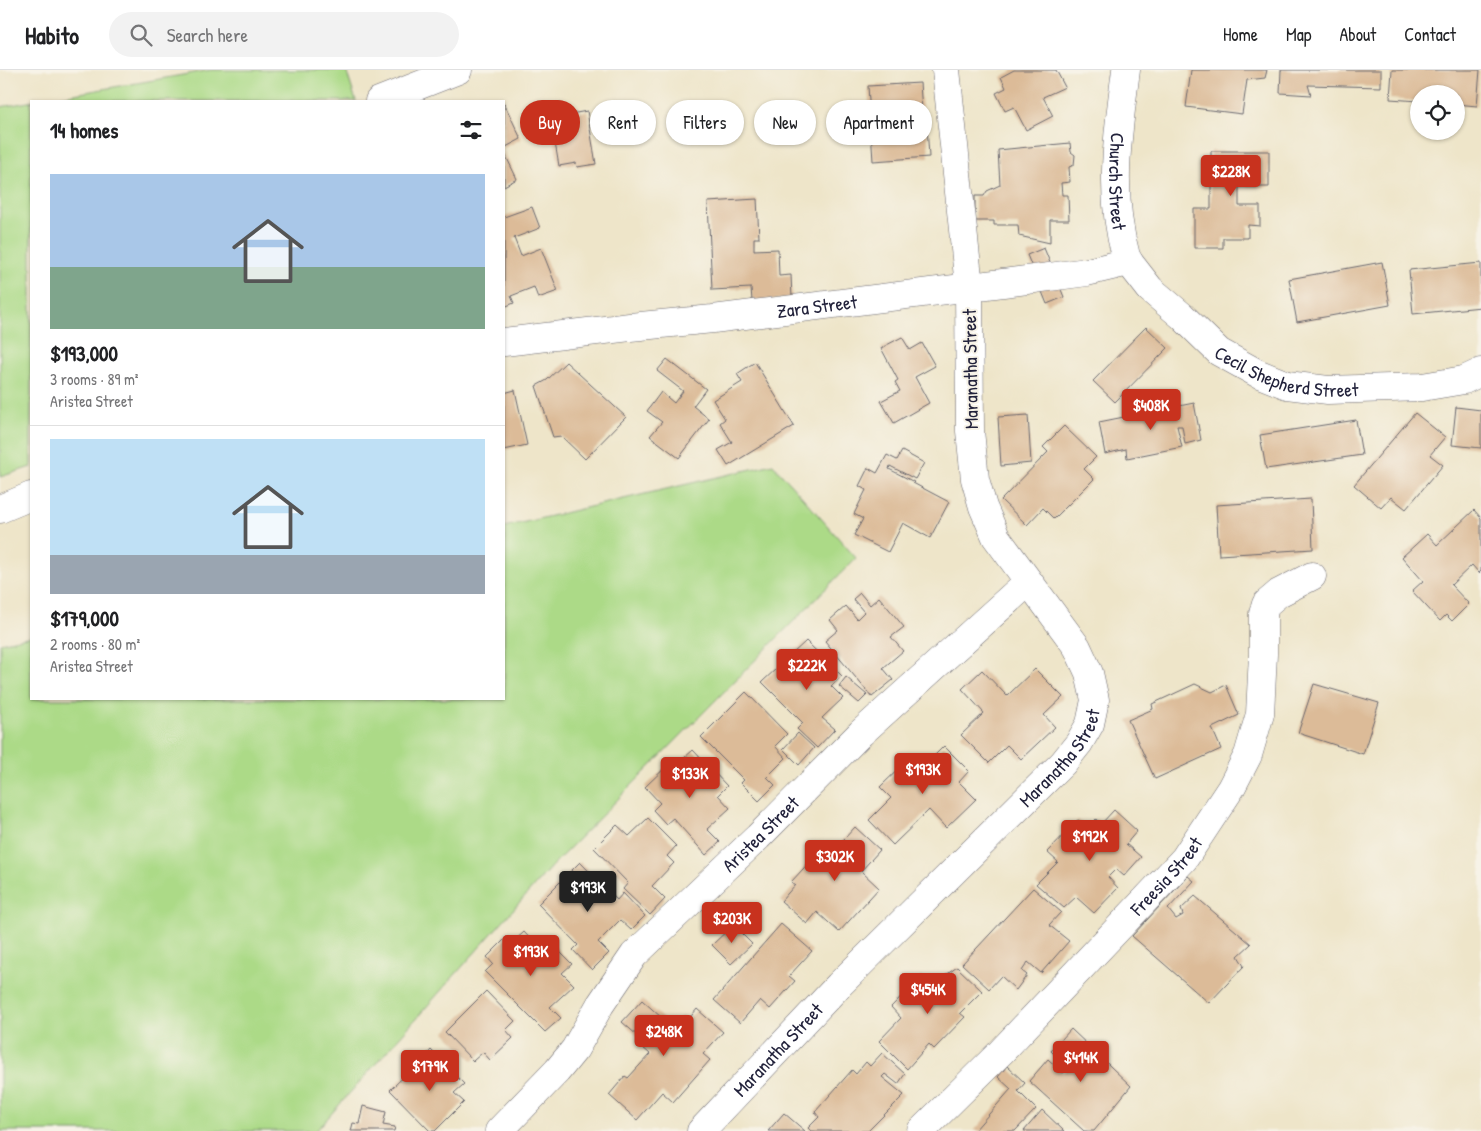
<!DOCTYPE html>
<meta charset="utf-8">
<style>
body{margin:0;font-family:"Patrick Hand",sans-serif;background:#f2f2f2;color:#202124;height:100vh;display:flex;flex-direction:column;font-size:19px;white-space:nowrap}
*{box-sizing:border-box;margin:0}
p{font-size:16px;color:#757577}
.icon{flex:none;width:28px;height:28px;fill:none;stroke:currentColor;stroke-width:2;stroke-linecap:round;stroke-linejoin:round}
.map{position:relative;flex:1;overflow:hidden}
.details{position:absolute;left:30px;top:30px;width:475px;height:600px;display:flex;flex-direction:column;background:#fff;border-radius:0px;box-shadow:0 1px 4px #0004}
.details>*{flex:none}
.hud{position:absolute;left:520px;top:30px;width:475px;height:45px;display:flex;gap:10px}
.controls{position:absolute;left:1410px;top:15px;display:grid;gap:10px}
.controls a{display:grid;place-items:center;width:55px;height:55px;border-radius:50%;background:#fff;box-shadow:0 1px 4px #0004;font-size:25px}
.price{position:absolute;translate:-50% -42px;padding:0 11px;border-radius:5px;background:#c8321e;color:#fff;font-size:16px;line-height:32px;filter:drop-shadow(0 1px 2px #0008)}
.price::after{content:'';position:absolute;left:50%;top:30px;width:15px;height:11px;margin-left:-8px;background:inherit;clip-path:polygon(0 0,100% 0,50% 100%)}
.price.on{background:#222;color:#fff}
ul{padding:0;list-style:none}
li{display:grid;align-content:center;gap:10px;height:265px;padding:0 20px}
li+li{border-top:1px solid #e0e0e0}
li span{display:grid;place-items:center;height:155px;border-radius:0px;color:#555}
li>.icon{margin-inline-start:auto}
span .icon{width:90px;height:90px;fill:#fffc;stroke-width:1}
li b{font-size:21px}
h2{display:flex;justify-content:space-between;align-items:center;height:60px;padding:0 20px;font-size:21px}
.pill{padding:0 18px;border-radius:22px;background:#fff;box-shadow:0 1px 4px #0004;font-size:18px;line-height:45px}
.pill.on{background:#c8321e;color:#fff}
header{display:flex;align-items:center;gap:30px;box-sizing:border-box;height:70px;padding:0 25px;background:#fff;border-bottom:1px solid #e0e0e0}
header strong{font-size:24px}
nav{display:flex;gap:28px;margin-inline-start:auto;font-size:18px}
.search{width:350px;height:45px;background:#f2f2f2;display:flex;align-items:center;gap:12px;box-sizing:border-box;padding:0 18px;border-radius:28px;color:#757577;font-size:19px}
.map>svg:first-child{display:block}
</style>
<header>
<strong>Habito</strong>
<div class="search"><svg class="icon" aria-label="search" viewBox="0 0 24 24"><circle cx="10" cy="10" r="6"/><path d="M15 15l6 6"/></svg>Search here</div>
<nav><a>Home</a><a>Map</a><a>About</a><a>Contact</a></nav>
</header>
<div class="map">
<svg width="1481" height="1061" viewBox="0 0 1481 1061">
<rect width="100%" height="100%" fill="#f7f3e8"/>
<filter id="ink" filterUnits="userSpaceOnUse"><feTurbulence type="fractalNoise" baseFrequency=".02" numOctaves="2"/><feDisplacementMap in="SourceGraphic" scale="10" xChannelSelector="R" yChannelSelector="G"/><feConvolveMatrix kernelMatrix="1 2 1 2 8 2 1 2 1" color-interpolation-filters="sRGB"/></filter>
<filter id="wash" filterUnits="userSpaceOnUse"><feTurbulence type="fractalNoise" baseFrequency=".0096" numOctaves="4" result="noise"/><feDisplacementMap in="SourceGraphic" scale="20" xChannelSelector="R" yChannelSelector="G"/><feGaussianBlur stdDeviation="1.12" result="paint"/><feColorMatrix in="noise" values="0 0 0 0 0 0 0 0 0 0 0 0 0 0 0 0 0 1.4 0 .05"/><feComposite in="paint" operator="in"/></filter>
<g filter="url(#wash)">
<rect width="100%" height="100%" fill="#eee5c9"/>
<!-- green -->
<g fill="#acda87" stroke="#677e61">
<path d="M211,0H346L356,31H31V397L0,407V37Z"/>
<path d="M773,394L856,488L551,797L316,1061H0V573L31,566V629H504V457Z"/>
</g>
<g id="blocks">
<!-- building -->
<g fill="#dcbb98">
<path d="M1014,0H1056L1065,17L1043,27L1053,46L1026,60L1014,37L1005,41L996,23L1006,18L1001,7Z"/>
<path d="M1191,0H1267L1265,8L1247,10L1242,44L1186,37Z"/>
<path d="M1281,0H1381V17L1308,15L1311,25L1280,23Z"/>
<path d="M1392,0H1480L1477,36L1456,34V24H1419V31L1390,29Z"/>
<path d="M920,13L923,56H927L929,87L873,91L868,16Z"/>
<path d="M504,33L521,69L504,78Z"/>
<path d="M561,33L564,52L572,51L571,44L587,41L596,94L577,97L576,93L559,96L553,61L541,63L536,38Z"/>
<path d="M1070,73L1071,82L1075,85L1074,95L1069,97L1070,112L1061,113L1062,125H1068L1069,150H1050V173L1019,166L1018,155H994V151H975V126H984L987,121L1000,115L998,80Z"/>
<path d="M1211,81H1269V117H1239V136H1260V156L1248,155V168H1223V178H1194V139H1211Z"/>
<path d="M504,82L517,109L504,116Z"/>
<path d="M757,129L759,168H754V180L778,179L779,206L791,205L792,229L752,231L751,218L712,220L708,132Z"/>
<path d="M532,137L540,158L514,168L521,186L541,178L558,221L538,228L534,217L511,226L514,233L504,237V147Z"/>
<path d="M1044,178L1064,227L1047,234L1027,185Z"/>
<path d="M1382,192L1390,235L1297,252L1289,209Z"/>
<path d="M1481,193V237L1413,244L1409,200Z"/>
<path d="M1146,257L1168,278L1115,332L1093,311Z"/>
<path d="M902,267L910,280L922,273L935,296L915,307L929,333L894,353L881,331L900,321L895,312L898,310L881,278Z"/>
<path d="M667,289L706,319L693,336L709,349L679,388L650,366L662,352L647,341L661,322L674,333L683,321L657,301Z"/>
<path d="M566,292L626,347L585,389L561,366L553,367L536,316L547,310Z"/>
<path d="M755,292L794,356L728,396L718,380L732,372L720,353L725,349L713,330L742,312L737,304Z"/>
<path d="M515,320L527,375L504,380V323Z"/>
<path d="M1194,333L1201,370L1185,374L1182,356H1177L1182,377L1127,388L1126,379L1105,384L1099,352Z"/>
<path d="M1456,337L1481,340V378L1452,375Z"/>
<path d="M1415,343L1445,367L1430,385L1443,395L1406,439L1391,427L1381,438L1354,415Z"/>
<path d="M1028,345L1031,393L1001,396L998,347Z"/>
<path d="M1356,350L1362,385L1266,399L1260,365Z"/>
<path d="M1064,356L1096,387L1084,399L1094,409L1054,449L1043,438L1027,455L1001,430L1048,382L1043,377Z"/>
<path d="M902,381L924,393L915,409L890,396L889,399L914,412L913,413L949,432L930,468L903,453L888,482L854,465L863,449L854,444L866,420L859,416L868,398L877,403L887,385L897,390Z"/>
<path d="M1311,429L1313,479L1219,485L1216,435Z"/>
<path d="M1474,440L1481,448V501L1479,503L1472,495L1451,515L1469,534L1452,551L1446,545L1440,551L1412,521L1423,511L1402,487L1427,464L1437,475Z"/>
<path d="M860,523L870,535L879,527L904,557L891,567L903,581L883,598L893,610L872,627L825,571L838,560L830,550L846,536L857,549L864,542L853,529Z"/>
<path d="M806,571L842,606L831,616L843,628L822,648L835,659L817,678L797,659L803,653L762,612Z"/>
<path d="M1035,599L1063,627L1044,645L1055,657L1021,689L1007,675L989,693L961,665L984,643L962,619L982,600L1007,626Z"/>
<path d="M846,607L867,625L859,633L839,616Z"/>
<path d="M1195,614L1212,622L1226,615L1239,645L1212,658L1221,679L1155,709L1128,650L1153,639L1152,634Z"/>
<path d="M1314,614L1379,633L1363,684L1298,663Z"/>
<path d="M746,622L787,664L775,676L786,688L767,707L775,715L759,731L741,713L744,710L701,667Z"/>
<path d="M798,663L814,678L799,695L783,679Z"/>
<path d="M944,676L969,701L959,712L976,729L946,758L929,740L893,775L869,750L891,728L880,717L911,687L920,696L931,686L933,687Z"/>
<path d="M693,680L727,716L718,725L730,738L707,759L720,772L706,785L673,748L666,754L653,740L660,733L645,717L670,693L674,697Z"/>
<path d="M1114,740L1137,761L1126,774L1141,787L1124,806L1116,799L1108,807L1118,818L1094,843L1076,827L1064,838L1036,814L1058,792L1047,782L1078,750L1088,758L1096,749L1101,754Z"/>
<path d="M648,748L676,776L667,786L674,793L652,816L665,829L650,845L623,819L628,813L594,778L617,755L629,766Z"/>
<path d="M855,757L880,780L861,801L879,818L839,862L817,842L807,854L781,831L795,815L791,812L827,773L834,780Z"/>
<path d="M580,792L617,830L623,823L645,846L631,860L620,850L598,872L609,883L592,900L573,880L578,875L538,834Z"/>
<path d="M1188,806L1194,811L1168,839L1176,849L1183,845L1181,839L1195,826L1251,874L1238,886L1244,896L1209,933L1132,866Z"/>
<path d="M1033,818L1061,842L1049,855L1069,871L1041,903L1028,892L1022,901L1027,905L1016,920L1001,906L989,919L962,894Z"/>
<path d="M781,854L812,881L789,906L795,911L770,939L760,930L740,953L714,930Z"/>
<path d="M733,855L752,874L731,894L712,875Z"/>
<path d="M524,862L537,876L545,867L572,894L562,903L574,915L550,937L561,948L545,962L485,902L493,894L487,887L507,867L513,872Z"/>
<path d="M957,897L982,921L960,943L965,947L934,979L929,974L907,999L879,971L901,948L891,937L921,906L931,916Z"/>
<path d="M486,921L515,951L506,960L513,968L490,990L483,982L473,991L445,962Z"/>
<path d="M642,930L672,957L682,946L687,951L697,939L723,962L703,984L710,990L673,1032L662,1022L637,1050L609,1025L625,1006L628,1008L650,984L642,977L646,973L622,952Z"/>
<path d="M1071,959L1131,1016L1094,1061H1084L1029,1011L1048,989L1063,1003L1068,998L1051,981Z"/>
<path d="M431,980L464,1014L454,1023L464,1032L435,1061H430L390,1020Z"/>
<path d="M882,983L905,1004L898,1014L885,1004L882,1007L904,1025L868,1061H811L808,1058L819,1047L815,1042L852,1000L856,1004L866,992L870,996Z"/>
<path d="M1007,996L1025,1013L1018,1021L1036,1039L1015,1061H974L1011,1019L998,1007Z"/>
<path d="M363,1036L386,1042L383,1055L395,1057L394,1061H351L353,1053L359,1054Z"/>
<path d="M1042,1040L1064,1061H1024Z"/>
<path d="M784,1043L805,1061H768Z"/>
</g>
</g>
</g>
<g filter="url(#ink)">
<use href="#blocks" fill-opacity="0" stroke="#69666d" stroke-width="1"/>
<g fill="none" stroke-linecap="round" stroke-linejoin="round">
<!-- minor casing -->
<g stroke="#69666d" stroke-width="29">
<g id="minor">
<path id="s1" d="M1126,0C1118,62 1108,124 1126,186L1129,192L1150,219L1182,246L1219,282L1257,303L1287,315L1328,320L1422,317L1464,310L1481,302"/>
<path d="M379,31L458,0"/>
<path id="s2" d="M504,272L630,257L713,249L1019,211L1087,202L1129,192"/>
<path d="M0,439L31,426"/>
<path id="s3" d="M499,1061L557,1001L575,979L600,935L634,885L758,767L861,663L1028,512"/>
<path id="s4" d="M701,1061L839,915L1063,693L1079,673L1090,654L1095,630L1089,603L1077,577L996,467L983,437L975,409L970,361L969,216L946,0"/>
<path id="s5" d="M921,1061L1001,982L1184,789L1231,718L1248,685L1260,644L1263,584V544L1266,534L1279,523L1312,506"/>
</g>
</g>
<!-- minor -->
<use href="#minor" stroke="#fff" stroke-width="28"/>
</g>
</g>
<g text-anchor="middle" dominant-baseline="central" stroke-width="4" stroke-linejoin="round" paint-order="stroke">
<!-- street labels -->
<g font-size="19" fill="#22223b" stroke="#f7f3e8">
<text stroke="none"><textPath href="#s1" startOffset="112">Church Street</textPath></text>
<text stroke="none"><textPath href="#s2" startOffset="315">Zara Street</textPath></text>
<text stroke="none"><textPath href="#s1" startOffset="394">Cecil Shepherd Street</textPath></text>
<text transform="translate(970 299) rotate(-91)">Maranatha Street</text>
<text stroke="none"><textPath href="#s4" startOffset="519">Maranatha Street</textPath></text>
<text stroke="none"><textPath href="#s3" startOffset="398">Aristea Street</textPath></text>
<text stroke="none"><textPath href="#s5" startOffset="354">Freesia Street</textPath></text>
<text stroke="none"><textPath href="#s4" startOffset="112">Maranatha Street</textPath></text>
</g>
</g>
</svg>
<div class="controls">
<a><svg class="icon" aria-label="locate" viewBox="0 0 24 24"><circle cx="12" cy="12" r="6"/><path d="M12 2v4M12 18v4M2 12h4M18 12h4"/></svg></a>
</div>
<b class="price" style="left:1231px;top:127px">$228K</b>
<b class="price" style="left:1151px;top:361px">$408K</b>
<b class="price" style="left:807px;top:621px">$222K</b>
<b class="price" style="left:923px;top:725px">$193K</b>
<b class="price" style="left:690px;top:729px">$133K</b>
<b class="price" style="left:1090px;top:792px">$192K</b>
<b class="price" style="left:835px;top:812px">$302K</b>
<b class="price on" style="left:588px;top:843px">$193K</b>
<b class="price" style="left:732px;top:874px">$203K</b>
<b class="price" style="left:531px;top:907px">$193K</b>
<b class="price" style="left:928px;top:945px">$454K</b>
<b class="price" style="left:664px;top:987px">$248K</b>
<b class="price" style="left:1081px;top:1013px">$414K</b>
<b class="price" style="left:430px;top:1022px">$179K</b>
<div class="hud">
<a class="pill on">Buy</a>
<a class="pill">Rent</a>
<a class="pill">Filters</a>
<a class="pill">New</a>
<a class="pill">Apartment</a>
</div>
<section class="details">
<h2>14 homes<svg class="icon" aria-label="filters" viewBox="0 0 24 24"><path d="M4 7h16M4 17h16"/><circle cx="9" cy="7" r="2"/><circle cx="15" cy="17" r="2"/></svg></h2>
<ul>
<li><span style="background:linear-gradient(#a9c7e8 60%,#7fa58c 0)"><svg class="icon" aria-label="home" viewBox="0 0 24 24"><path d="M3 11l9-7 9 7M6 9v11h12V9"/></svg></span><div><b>$193,000</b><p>3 rooms · 89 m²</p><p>Aristea Street</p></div></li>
<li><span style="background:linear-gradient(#bfe0f5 75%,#9aa5b1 0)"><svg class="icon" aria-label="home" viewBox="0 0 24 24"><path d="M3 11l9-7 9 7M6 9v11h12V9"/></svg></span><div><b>$179,000</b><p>2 rooms · 80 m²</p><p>Aristea Street</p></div></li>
</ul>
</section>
</div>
